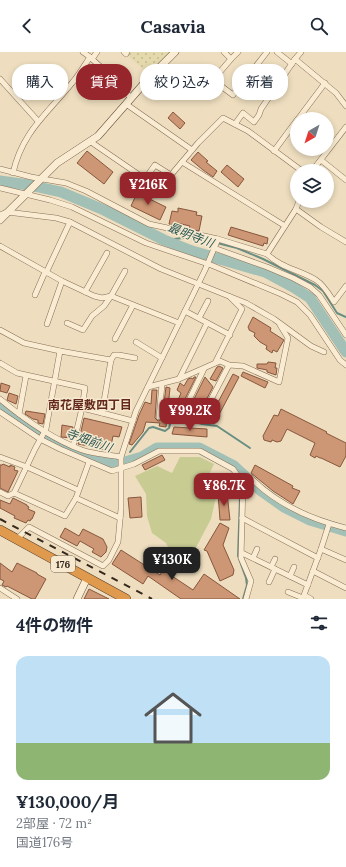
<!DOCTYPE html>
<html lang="ja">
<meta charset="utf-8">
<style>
body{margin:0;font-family:Lora,"Noto Sans JP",serif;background:#f2f2f3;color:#1f2937;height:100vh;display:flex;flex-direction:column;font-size:15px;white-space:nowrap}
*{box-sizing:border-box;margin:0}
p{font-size:13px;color:#747a83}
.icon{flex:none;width:22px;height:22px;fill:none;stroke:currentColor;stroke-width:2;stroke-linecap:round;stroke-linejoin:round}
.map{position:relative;height:547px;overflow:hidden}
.panel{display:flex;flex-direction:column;background:#fff;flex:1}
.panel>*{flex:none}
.hud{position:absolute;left:12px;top:12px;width:322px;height:36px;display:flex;gap:8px}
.needle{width:26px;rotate:219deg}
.fabs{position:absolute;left:290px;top:60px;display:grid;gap:8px}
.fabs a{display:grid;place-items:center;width:44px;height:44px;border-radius:50%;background:#fff;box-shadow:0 2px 6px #0003;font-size:20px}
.price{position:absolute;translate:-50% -34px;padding:0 9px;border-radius:8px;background:#97262c;color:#fff;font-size:13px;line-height:26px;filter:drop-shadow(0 1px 2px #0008)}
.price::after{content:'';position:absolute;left:50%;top:24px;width:12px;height:9px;margin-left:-6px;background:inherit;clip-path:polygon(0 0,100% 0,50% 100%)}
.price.selected{background:#222;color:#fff}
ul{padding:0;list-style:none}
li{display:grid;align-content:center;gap:8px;height:212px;padding:0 16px}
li+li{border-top:1px solid #e0e1e3}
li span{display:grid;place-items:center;height:124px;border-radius:12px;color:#555}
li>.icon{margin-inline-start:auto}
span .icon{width:72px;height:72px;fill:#fffc;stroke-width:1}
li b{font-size:17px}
h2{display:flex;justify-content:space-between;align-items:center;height:48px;padding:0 16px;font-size:17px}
.tag{padding:0 14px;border-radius:16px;background:#fff;box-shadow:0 2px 6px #0003;font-size:14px;line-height:36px}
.tag.selected{background:#97262c;color:#fff}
header{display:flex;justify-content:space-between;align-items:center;height:52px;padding:0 16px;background:#fff;font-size:18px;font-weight:700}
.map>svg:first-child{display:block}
</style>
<header><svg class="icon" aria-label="back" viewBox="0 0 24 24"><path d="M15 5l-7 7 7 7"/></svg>Casavia<svg class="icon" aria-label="search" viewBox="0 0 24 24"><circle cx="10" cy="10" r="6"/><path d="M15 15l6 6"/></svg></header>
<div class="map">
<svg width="346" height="547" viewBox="0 0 346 547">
<defs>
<pattern id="farmland-dots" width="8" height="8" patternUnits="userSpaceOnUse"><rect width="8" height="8" fill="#e4d9ac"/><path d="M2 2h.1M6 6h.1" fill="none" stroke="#c4ba93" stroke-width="1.8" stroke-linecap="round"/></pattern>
</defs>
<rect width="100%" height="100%" fill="#eedebf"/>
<!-- farmland -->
<path fill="url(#farmland-dots)" d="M130,0H169L170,1L148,21L128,4Z"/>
<!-- green -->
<path fill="#c8cc93" d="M180,405H200L214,412L203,435L216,445L211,467L190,507L187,509L169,497L166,491L152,481L147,464L146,442L135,424L157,414L172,421Z"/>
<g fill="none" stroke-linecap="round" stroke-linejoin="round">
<!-- stream -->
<g stroke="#6a8e83" stroke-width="2">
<path d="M164,188L193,185L237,196L263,207L315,233L323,239L337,261L346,265"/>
<path d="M130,400L149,376L153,375L165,379L169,376L171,368L178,365L202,372L217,374L250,396"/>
<path d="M239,418L241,424"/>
<path d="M240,445L238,504L246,526L247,533L243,547"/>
</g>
<!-- river -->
<g stroke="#a2c0b6" stroke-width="11">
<path d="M0,129L29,133L61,140L104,158L164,188L192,199L265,220L293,235L310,246L346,300"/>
<path d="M0,353L33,378L51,388L84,403L110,410H125L142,405L157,396H199L234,414L260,438L284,455L310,468L346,479"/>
</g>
</g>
<!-- building -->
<g fill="#cd9674" stroke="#87573d">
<path d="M173,60L185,71L180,77L168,66Z"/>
<path d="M87,99L113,120L104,132L77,111Z"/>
<path d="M198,100L208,109L206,110L217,119L213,125L203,118L191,108Z"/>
<path d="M227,113L244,127L238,135L221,120Z"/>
<path d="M137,141L166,155L160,168L131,154Z"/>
<path d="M178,156L197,160L196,163L202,164L199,179L189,177L190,174L177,171V174L169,172L172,159L178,160Z"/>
<path d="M231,175L268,186L267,192L264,191L263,194L228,183Z"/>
<path d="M253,265L271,276L270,279L284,288L277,300L273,298L272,301L266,297L267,294L260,290L254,284L255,281L249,278V277L248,275Z"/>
<path d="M268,310L276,311L275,316H277L276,323L267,320V318L257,316V312H267Z"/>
<path d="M219,314L223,316L216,329L210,327L217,315Z"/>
<path d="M243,320L268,330L265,336L241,324Z"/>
<path d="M233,322L239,325L214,372L208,369Z"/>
<path d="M194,325H196L184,349L180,347L178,348L181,341L177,338L180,331L184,334L188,327L191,326L193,327Z"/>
<path d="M205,325L213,335L203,354L192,351Z"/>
<path d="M1,331L10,334L7,341L0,339Z"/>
<path d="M166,335L170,336L166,375L159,374L160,371L146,370L143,380L132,393L129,392L139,363L145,350L151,352L152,338H157L155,366L158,369L162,367Z"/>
<path d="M9,341L18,344L16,352L7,348Z"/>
<path d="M176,351L178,354L184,358L208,365V371L184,365L172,359Z"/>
<path d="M281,357L327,380L326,381L346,391V404L340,415L321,406H320L316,404L315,406L310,403L315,391L287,377L281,389L277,390L272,388L271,390L264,388L263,384L274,363L278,364Z"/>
<path d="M26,359L45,362L43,372L38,371V368L33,367L25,362Z"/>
<path d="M84,366L122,375L119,385L113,384L110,399L100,397L101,391L90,389L88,394L78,392Z"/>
<path d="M62,373L73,375L71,386L61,385Z"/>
<path d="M174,375L207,377V385L172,382Z"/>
<path d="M162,403L165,408L145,418L142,413Z"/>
<path d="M3,412L10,415V413L15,415L14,418L18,419L8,440L0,436V413H2Z"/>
<path d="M255,413L293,434L292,436L300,439L293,452L273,439L251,421Z"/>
<path d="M218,441H227L230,468H220Z"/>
<path d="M141,445L142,465L130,466L128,446Z"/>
<path d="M13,446L27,453V454L29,455L28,457L35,460L32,467H31L30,469L28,468L26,471L14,466L15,464L0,456V448L10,452Z"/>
<path d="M220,471L229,476L223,493L234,518L233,523L220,529L207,499L204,498Z"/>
<path d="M65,476L79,484L83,477L103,487L107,495L106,500L101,505L92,500L94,497L80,489L77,494L60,485Z"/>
<path d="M121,498L160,523L163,518L193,538L204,522L240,547H181L148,524L143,532L112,512Z"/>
<path d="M0,511L12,520L17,511L37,521V522L46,527L35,547H32L7,534L6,535L2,533L4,529L0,527Z"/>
<path d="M89,537L109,547H84Z"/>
</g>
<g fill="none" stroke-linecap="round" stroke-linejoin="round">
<!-- street casing -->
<g stroke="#876f57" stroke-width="6">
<g id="street">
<path d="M83,0L90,5"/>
<path d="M124,0L126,2L127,0"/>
<path d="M224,0L231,7L213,28L233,43L267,0"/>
<path d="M277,0L292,12"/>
<path d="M92,7L113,26L131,46"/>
<path d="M231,7L238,0"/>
<path d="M295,7L301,0"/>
<path d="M253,19L275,36"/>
<path d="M0,27L38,69"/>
<path d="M126,52L192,98"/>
<path d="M298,67L325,31"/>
<path d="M235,72L243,61L254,70L259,63L261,57L295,7L336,41L346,54"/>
<path d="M91,90L145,127L155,113L171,123L198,91L223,66L248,79L302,119"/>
<path d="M274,99L297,68"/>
<path d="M321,108L346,128"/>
<path d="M182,110L285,174"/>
<path d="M0,117L31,125L66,131L86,139L149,172L218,187L205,218L136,359L121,405V457L118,490L109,508L103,514L29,475L17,487"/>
<path d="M312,119L346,75"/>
<path d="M13,121C22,80 47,62 72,31C79,23 84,14 90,5L92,7L97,0"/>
<path d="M0,136L50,148L72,155L146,191L211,213L281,242L297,250L310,263L340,308L346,313"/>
<path d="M296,157L321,175L346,190"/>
<path d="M0,163L7,160L56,166L70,170L161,217L246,251L274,267L311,294L324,300"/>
<path d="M218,187L267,202L296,157L299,149"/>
<path d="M0,194L62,229L47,272"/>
<path d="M214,196L267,215L293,226L310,235L319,243L346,283"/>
<path d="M267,202C281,216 300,218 316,228C324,233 329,242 334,250L346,234"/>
<path d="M46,221L70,170"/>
<path d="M62,229L94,244L102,246L111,244L179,271"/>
<path d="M85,240L107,201"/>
<path d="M35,243L45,220"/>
<path d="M185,259L230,283"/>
<path d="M199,266L208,249"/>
<path d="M67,271L83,278L92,264L104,254L111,244L125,219"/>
<path d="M0,278L24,291L60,299"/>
<path d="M115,287L133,253"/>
<path d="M136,290L162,306"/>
<path d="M111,308L114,303H119L135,306"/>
<path d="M0,311L17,321L85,336L82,356L102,361"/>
<path d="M215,311L242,257L230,245"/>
<path d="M204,317L186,354L205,359L229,313"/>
<path d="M179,327L207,271"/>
<path d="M148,335L179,327L220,309L229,313L243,314L279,330L288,286L280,273"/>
<path d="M0,347C24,367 52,387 82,398C94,402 108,403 121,405"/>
<path d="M180,351L186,354"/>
<path d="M0,360L40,387L60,397L112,419L134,412L159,399H200L233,417L243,431L241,506L251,529L246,547"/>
<path d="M19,362L26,324"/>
<path d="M159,365L162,332"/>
<path d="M73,394L82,356"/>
<path d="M0,405L27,415L78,438"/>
<path d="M89,410L76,446L65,464L14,441L35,397L46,377L60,299L111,308L102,361L133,369"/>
<path d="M250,425C276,452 310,467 346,476"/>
<path d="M0,440L8,444L14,441"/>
<path d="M76,446L120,466"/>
<path d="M242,466L318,506"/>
<path d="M321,497L329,472"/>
<path d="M242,501L308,533"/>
<path d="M253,506L257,497"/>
<path d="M271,515L275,507"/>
<path d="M313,519L346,536"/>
<path d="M290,524L294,515"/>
<path d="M269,530L275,517"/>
<path d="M0,536L17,547"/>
<path d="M288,540L303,546"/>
<path d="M311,547L304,543L321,497L346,508"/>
</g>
</g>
<!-- secondary casing -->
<g stroke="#69503b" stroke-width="8">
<g id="secondary">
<path d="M0,168L57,111L98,84L147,28L175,0"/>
<path d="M77,547L87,526"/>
</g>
</g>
<!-- highway casing -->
<g stroke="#543d2c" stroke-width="10">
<path id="highway" d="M0,478L126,547"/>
</g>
<!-- street -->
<use href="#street" stroke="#f9ecd2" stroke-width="5"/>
<!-- secondary -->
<use href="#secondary" stroke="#f9ecd2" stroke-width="7"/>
<!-- highway -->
<use href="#highway" stroke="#e09a4d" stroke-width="9"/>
<!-- rail -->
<path stroke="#36281c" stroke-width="2" stroke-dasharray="7 7" stroke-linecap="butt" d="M0,467L152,547"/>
</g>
<g text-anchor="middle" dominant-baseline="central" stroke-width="3" stroke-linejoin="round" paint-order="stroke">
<!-- shield labels -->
<rect fill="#f6e9cf" stroke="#706252" stroke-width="1" x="51" y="504" width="24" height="16" rx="3"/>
<g font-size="10" font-weight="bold" fill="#36281c">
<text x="63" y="512">176</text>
</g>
<!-- water labels -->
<g font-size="12" font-style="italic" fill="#2b5652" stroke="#f6e9cf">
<text transform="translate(191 183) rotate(21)">最明寺川</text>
<text transform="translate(89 388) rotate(19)">寺畑前川</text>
</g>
<!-- neighbourhood labels -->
<g font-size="12" font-weight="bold" fill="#63271b" stroke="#f6e9cf">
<text x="90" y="352">南花屋敷四丁目</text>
</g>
</g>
</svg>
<div class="fabs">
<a><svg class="needle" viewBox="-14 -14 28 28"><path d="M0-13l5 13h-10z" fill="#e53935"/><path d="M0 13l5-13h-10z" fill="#747a83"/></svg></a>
<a><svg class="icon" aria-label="layers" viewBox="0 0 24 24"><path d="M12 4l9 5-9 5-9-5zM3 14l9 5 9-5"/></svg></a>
</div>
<b class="price" style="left:148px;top:154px">¥216K</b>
<b class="price" style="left:190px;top:380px">¥99.2K</b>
<b class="price" style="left:224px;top:455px">¥86.7K</b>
<b class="price selected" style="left:172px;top:529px">¥130K</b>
<div class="hud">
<a class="tag">購入</a>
<a class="tag selected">賃貸</a>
<a class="tag">絞り込み</a>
<a class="tag">新着</a>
</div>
</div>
<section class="panel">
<h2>4件の物件<svg class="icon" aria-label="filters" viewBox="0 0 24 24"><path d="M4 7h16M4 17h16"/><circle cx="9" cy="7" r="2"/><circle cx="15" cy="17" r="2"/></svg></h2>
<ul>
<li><span style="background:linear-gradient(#bfe0f5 70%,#8fb573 0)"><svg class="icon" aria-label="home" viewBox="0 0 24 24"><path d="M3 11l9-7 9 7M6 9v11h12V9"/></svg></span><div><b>¥130,000/月</b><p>2部屋 · 72 m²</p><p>国道176号</p></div></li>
</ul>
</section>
